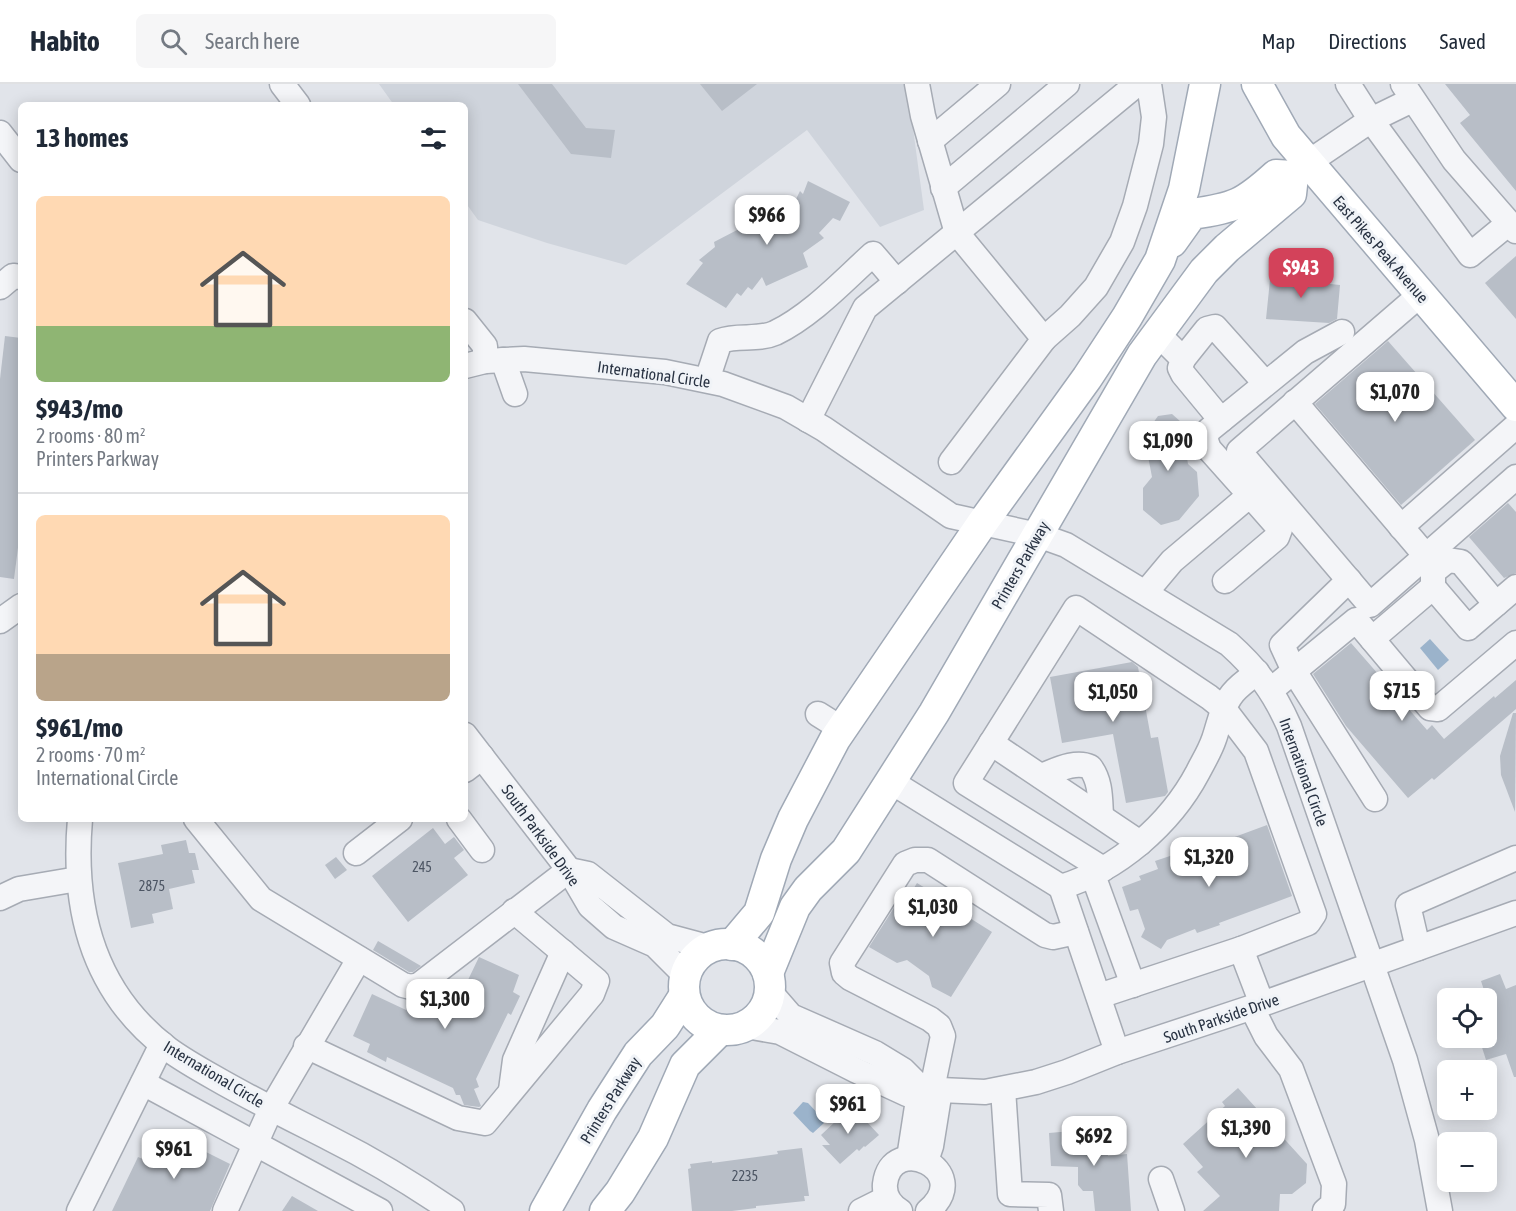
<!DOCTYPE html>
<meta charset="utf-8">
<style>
body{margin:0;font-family:"Asap Condensed",sans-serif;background:#f6f6f7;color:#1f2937;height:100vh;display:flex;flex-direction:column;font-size:22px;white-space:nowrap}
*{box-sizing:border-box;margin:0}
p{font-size:20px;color:#747a83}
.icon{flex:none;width:33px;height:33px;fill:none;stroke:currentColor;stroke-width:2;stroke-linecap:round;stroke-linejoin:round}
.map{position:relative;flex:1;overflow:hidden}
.panel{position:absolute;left:18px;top:18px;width:450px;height:720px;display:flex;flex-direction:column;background:#fff;border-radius:9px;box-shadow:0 3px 15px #0003}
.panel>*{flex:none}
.fabs{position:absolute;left:1437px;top:904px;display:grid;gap:12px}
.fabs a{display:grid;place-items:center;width:60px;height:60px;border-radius:9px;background:#fff;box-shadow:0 3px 15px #0003;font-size:30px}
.price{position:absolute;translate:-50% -51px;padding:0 14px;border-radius:12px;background:#fff;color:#222;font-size:20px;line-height:39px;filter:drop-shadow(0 2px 3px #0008)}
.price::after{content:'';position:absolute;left:50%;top:36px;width:18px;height:14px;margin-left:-9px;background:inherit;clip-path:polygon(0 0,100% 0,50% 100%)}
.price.selected{background:#d3425a;color:#fff}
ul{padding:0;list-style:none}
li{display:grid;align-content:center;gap:12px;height:318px;padding:0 18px}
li+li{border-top:2px solid #e0e1e3}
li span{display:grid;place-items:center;height:186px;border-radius:9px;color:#555}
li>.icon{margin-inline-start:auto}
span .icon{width:108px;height:108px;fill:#fffc;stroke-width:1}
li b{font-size:26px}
h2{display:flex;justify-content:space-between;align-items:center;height:72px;padding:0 18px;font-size:26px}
header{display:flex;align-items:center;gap:36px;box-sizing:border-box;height:84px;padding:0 30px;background:#fff;border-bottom:2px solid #e0e1e3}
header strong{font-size:28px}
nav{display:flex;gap:33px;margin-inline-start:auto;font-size:21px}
.search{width:420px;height:54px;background:#f6f6f7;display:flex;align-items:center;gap:15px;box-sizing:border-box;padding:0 21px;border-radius:9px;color:#747a83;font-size:22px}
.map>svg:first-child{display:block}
</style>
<header>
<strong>Habito</strong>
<div class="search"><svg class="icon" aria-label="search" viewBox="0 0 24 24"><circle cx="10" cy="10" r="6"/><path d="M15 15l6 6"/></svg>Search here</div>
<nav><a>Map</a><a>Directions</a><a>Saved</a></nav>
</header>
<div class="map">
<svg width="1516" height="1127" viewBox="0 0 1516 1127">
<rect width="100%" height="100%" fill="#e1e4ea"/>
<!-- built -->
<path fill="#cfd4dc" d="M379,0H907L924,126L880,143L807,46L626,181L547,159L478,136L465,118V21H394Z"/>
<!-- water -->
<g fill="#9bb3cb">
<path d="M1430,555L1449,576L1438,586L1420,564Z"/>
<path d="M803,1018L808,1019L824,1036V1039L813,1049L810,1047L793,1029Z"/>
</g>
<!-- building -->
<g fill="#b8bec7">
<path d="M518,0H552L586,44L615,46L611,74L571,70Z"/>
<path d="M700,0H757L722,27Z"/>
<path d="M1445,0H1516V107L1460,39L1470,31Z"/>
<path d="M808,97L850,118L840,137L833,134L819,149L824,154L803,169L808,183L766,202L762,193L752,206L748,203L741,212L737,209L726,224L686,200L703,179L699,176L715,163L714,158L741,144L739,140L775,122L779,126L788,115L794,119L800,107L803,110Z"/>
<path d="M1516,172V235L1485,199Z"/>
<path d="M1271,186L1303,188L1311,198L1340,201L1337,235L1329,239L1266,235Z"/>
<path d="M5,252L21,254V440L14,495L0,493V295Z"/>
<path d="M1388,257L1475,356L1401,421L1315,320Z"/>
<path d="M1172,330L1181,338L1188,380L1197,388L1199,412L1179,436L1161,441L1143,426V404L1152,393L1147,367L1142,364L1141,356L1158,332Z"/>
<path d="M1508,419L1516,428V489L1504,494L1469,453Z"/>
<path d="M1351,559L1427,646L1432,641L1444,655L1494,612L1495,614L1516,596V625L1434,696L1432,694L1408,714L1346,642L1313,590Z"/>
<path d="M1132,578L1138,583L1151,654L1158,653L1168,708L1165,712L1126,719L1113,650L1062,659L1050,593Z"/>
<path d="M1513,629H1516L1515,728L1501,691L1500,672Z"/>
<path d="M1267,741L1292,812L1219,839L1220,841L1197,849L1195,845L1167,856L1161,865L1141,853L1145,845L1138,825L1130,827L1122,803L1141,796L1139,792L1158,785L1155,777L1179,769L1184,782L1216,771L1213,761Z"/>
<path d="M433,744L445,760L454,753L464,766L454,774L468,791L408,838L372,792Z"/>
<path d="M186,756L189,769H195L199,786H192L195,799L169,805L173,825L152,830L154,839L131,844L118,779L163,770L161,761Z"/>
<path d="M336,773L347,786L335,795L325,781Z"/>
<path d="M917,799L948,818L954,809L971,820L965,831L992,848L951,913L932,903L929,892L907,876L897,879L869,863L897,819L903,822Z"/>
<path d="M378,857L421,882L413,888H409L373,866Z"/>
<path d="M479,873L519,891L513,908L520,912L511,931L508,929L476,995L479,1003L474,1005L481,1022L479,1023L464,1021L460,1011H456L453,1004L387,973L386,978L367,968L370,960L353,952L372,910L421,933L433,910L456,921Z"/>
<path d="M1500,890L1506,905L1516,901V993H1514L1506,970L1486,976L1479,954H1486V912L1481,897Z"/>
<path d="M1238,1004L1307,1080L1306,1099L1292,1110H1280L1279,1127H1203L1220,1112L1197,1088L1203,1083L1183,1060L1225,1022L1222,1018Z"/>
<path d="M852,1022L879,1051L865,1063L864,1062L859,1067L857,1065L840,1080L822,1061H830L821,1051Z"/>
<path d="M1105,1044L1108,1072L1127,1070L1131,1127H1095L1093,1107H1083L1078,1101V1083L1051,1082L1049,1049Z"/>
<path d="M178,1054L230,1080L210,1127H112L138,1073L157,1081L152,1063Z"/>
<path d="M802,1064L809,1112H804L805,1117L756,1122V1124L732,1127H692L688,1085L691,1084L690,1080L712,1077V1079L778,1070L777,1067Z"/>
<path d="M292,1112L318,1127H282Z"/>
</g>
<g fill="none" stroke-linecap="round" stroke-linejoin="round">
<!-- minor casing -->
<g stroke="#a6abb4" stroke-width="27">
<g id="minor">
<path d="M282,0L298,21"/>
<path d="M917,0L923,32L957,149L1044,255L951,378"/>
<path d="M1348,0L1371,36L1470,171L1509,139"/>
<path d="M1403,0L1454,76L1516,147"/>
<path d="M0,49L21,76"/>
<path d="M930,57L998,0"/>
<path d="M1309,78L1371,36L1412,16"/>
<path d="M943,104L1067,0"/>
<path d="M0,203L13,192L21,193"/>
<path d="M1421,210L1239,367L1370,521L1516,393"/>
<path d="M465,237L485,262V277"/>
<path d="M1158,250L1183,275L1180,284L1183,290L1221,336"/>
<path d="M1044,255L1070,232L1096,203L1122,158L1135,122L1151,60L1154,33L1149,0"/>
<path d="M1183,275L1207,245L1215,243L1265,299"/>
<path d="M503,276L515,310"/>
<path d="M465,282L485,277L524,275L665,288L723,300L786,323L824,345L951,432L1038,451L1066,461L1229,560C1257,585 1274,608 1289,642L1405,976L1427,1056L1440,1127"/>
<path d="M707,296L720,257C738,250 757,257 775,249C812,231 843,197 873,170L897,198"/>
<path d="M1295,318L1426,472"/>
<path d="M808,336L865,224L1137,0"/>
<path d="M1250,411L1209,365L1205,354L1209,346L1305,268L1342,248"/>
<path d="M1401,443L1516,342"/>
<path d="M1349,496L1282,561L1294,587L1375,715"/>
<path d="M1433,503V488L1448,476L1461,478L1496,520"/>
<path d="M1146,508L1172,477L1250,411L1280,445L1277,453L1225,497"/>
<path d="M0,537L21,522"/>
<path d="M1372,555L1433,503L1468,544L1516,503"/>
<path d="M1271,606L1356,536L1430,624L1438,625L1516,559"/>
<path d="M818,630L842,645"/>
<path d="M465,651L569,786L590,822L614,843L655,861L685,891"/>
<path d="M991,659L1140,759"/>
<path d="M465,686L482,673"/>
<path d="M1041,692C1055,687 1075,676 1090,683C1101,697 1100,715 1101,732"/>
<path d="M890,697L1061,803C1117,786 1170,741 1198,688C1203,678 1210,667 1214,655C1219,641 1221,626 1230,613C1236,603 1248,596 1257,588"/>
<path d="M80,735C72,826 93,908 168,965C183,976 199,985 215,994C253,1016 292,1035 331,1055C373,1076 414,1101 452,1127"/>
<path d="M196,735L261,815L403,901L411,903L419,901L569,786L588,790L667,852L708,863"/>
<path d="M459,735L482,766"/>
<path d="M356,769L400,735"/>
<path d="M1093,791L1133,901"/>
<path d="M1061,803L1117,968"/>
<path d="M0,814L19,805L78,795"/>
<path d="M1418,864L1408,821L1516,774"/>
<path d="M1241,865L1262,920"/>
<path d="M771,909L791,932L875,969L903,986L920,1003L940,1006L985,1008L1036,998L1067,988L1117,968L1262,920L1516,829"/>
<path d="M1099,912L1241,865L1308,839L1314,830L1256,667L1224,625L1209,613L1076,524L966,699L1103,785"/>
<path d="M1252,924L1266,952L1291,985L1334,1100L1333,1120L1325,1127"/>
<path d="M746,942L780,948L855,986L907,1010L920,1003"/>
<path d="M306,962L458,1034L485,1039L592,910L597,897L514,827"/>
<path d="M143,999L380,1127"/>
<path d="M932,1005L943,952L939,942L930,935L850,894L844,889L842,879L905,780L915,776H928L1045,851L1053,853L1076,848"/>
<path d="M1003,1005L1010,1110L1049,1111L1051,1127"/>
<path d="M511,1006L515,976L563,868"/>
<path d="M909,1074L920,1003"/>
<path d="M926,1077L931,1062L940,1006"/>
<path d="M1161,1095L1172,1127"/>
<path d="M79,1127L162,960"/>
<path d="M225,1127L271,1025L359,875"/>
<path d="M861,1127L887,1114"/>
<path d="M900,1127C890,1121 884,1111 885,1100C891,1047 976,1086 928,1127"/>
</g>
</g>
<!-- major casing -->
<g stroke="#a0a9b6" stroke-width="33">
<g id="major">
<path d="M1257,0L1286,52L1516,322"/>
<path d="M1172,158L1192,130C1235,124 1244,120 1276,91L1293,92L1306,80"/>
<circle cx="727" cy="903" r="43"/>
<path d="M732,861L759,829L776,775L793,735L835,655L983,438L1087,294L1127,233L1160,176L1184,105L1205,0"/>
<path d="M768,889L795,823L808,805L846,767L934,629L1142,271L1204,187L1227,164L1291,110L1293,92"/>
<path d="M545,1127L602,1026L638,970L665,942L684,912"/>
<path d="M605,1127L620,1108L653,1054L685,981L720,946"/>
</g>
</g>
<!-- minor -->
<use href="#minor" stroke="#f4f5f8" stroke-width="24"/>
<!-- major -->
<use href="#major" stroke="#fff" stroke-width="30"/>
</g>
<g text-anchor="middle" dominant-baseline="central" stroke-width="6" stroke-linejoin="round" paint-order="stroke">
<!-- number labels -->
<g font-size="14" fill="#4c5563">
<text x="422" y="783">245</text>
<text x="152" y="802">2875</text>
<text x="745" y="1092">2235</text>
</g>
<!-- street labels -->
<g font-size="16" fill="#283242" stroke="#f0f3f7">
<text transform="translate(1381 165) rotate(49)">East Pikes Peak Avenue</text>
<text transform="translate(654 290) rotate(8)">International Circle</text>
<text transform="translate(1020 481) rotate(-60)">Printers Parkway</text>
<text transform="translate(1304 688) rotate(70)">International Circle</text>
<text transform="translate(541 751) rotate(54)">South Parkside Drive</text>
<text transform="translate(1221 934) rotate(-19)">South Parkside Drive</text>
<text transform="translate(214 990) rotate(31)">International Circle</text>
<text transform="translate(610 1016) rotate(-58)">Printers Parkway</text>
</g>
</g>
</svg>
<div class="fabs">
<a><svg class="icon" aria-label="locate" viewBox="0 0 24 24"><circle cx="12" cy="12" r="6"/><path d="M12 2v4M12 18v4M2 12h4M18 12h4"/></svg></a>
<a>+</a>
<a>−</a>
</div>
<b class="price" style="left:767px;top:162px">$966</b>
<b class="price selected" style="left:1301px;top:215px">$943</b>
<b class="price" style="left:1395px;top:339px">$1,070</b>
<b class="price" style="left:1168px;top:388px">$1,090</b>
<b class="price" style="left:1402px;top:638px">$715</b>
<b class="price" style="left:1113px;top:639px">$1,050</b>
<b class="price" style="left:1209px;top:804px">$1,320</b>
<b class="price" style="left:933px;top:854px">$1,030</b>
<b class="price" style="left:445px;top:946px">$1,300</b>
<b class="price" style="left:848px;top:1051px">$961</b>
<b class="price" style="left:1246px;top:1075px">$1,390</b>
<b class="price" style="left:1094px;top:1083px">$692</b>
<b class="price" style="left:174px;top:1096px">$961</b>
<section class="panel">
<h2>13 homes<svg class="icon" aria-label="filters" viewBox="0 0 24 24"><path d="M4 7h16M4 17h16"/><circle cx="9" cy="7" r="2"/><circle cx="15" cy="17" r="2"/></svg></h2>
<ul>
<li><span style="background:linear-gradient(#ffd9b3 70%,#8fb573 0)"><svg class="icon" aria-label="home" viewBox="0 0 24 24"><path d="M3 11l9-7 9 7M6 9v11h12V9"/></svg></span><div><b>$943/mo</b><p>2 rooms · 80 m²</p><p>Printers Parkway</p></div></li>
<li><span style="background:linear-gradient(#ffd9b3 75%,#b9a48a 0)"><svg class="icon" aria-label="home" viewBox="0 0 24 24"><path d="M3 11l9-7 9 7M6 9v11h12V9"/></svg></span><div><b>$961/mo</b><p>2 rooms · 70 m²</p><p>International Circle</p></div></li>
</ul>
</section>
</div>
